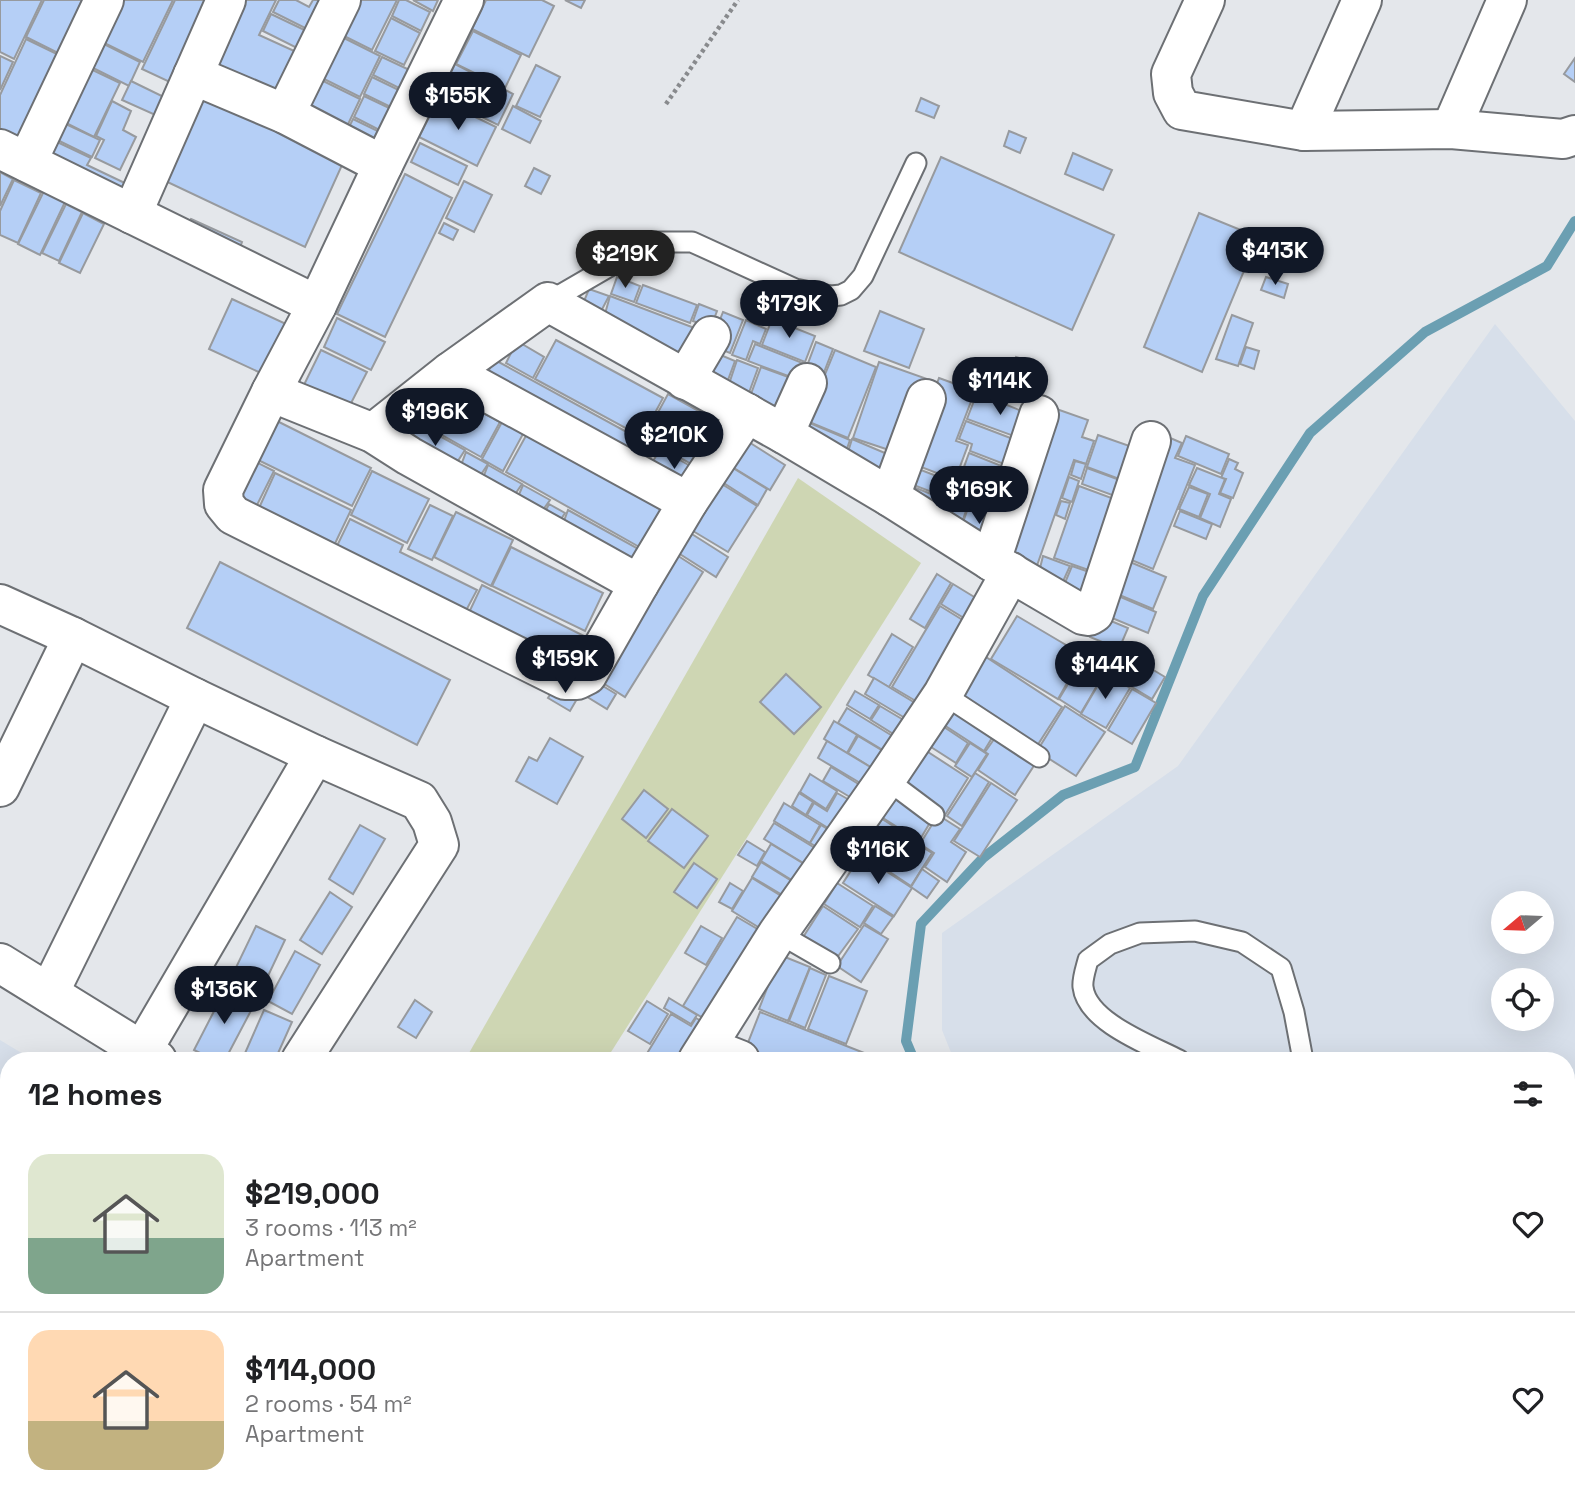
<!DOCTYPE html>
<meta charset="utf-8">
<style>
body{margin:0;font-family:"Space Grotesk",sans-serif;background:#f6f6f6;color:#202124;height:100vh;display:flex;flex-direction:column;font-size:26px;white-space:nowrap}
*{box-sizing:border-box;margin:0}
p{font-size:23px;color:#757577}
.icon{flex:none;width:38px;height:38px;fill:none;stroke:currentColor;stroke-width:2;stroke-linecap:round;stroke-linejoin:round}
.map{position:relative;flex:1;overflow:hidden}
.side{position:absolute;left:0px;top:1052px;width:1575px;height:450px;display:flex;flex-direction:column;background:#fff;border-radius:28px 28px 0 0;box-shadow:0 7px 28px #0002}
.side>*{flex:none}
.needle{width:46px;rotate:251deg}
.fabs{position:absolute;left:1491px;top:891px;display:grid;gap:14px}
.fabs a{display:grid;place-items:center;width:63px;height:63px;border-radius:50%;background:#fff;box-shadow:0 7px 28px #0002;font-size:35px}
.price{position:absolute;translate:-50% -60px;padding:0 16px;border-radius:24px;background:#111827;color:#fff;font-size:23px;line-height:46px;filter:drop-shadow(0 2px 4px #0008)}
.price::after{content:'';position:absolute;left:50%;top:42px;width:21px;height:16px;margin-left:-10px;background:inherit;clip-path:polygon(0 0,100% 0,50% 100%)}
.price.on{background:#222;color:#fff}
ul{padding:0;list-style:none}
li{display:flex;align-items:center;gap:21px;height:175px;padding:0 28px}
li+li{border-top:2px solid #e0e0e0}
li span{display:grid;place-items:center;flex:none;width:196px;height:140px;border-radius:21px;color:#555}
li>.icon{margin-inline-start:auto}
span .icon{width:84px;height:84px;fill:#fffc;stroke-width:1}
li b{font-size:30px}
h2{display:flex;justify-content:space-between;align-items:center;height:84px;padding:0 28px;font-size:30px}
.map>svg:first-child{display:block}
</style>
<div class="map">
<svg width="1575" height="1500" viewBox="0 0 1575 1500">
<rect width="100%" height="100%" fill="#e4e7eb"/>
<!-- built -->
<g fill="#d7dfea" fill-rule="evenodd">
<path d="M1495,324L1575,421V1460L1566,1456V1060H954L942,1030V933L1178,766ZM1503,903H1542V942H1503ZM1503,980H1542V1018H1503Z"/>
<path d="M0,1040L33,1060H9V1193L0,1187Z"/>
</g>
<!-- green -->
<path fill="#ced6b3" d="M798,478L921,563L606,1060H465Z"/>
<g fill="none" stroke-linecap="round" stroke-linejoin="round">
<!-- stream -->
<g stroke="#6b9fb2" stroke-width="10">
<path d="M914,1060L906,1041L921,924L983,858L1063,795L1135,767L1203,596L1310,433L1425,332L1547,266L1575,221"/>
<path d="M827,1500L828,1493"/>
</g>
</g>
<!-- building -->
<g fill="#b5cff6" stroke="#979a9e" stroke-width="2">
<path d="M0,0H42L14,59L0,52Z"/>
<path d="M44,0H97L68,58L26,37Z"/>
<path d="M110,0H173L143,62L92,37Z"/>
<path d="M175,0H214L174,84L142,69Z"/>
<path d="M230,0H276L259,35L303,55L278,107L204,69Z"/>
<path d="M279,0H296L309,7L313,0H334L317,34L273,12Z"/>
<path d="M349,0H397L372,50L334,31Z"/>
<path d="M399,0H406L430,12L421,31L392,16Z"/>
<path d="M413,0H438L433,11Z"/>
<path d="M486,0H542L554,6L529,57L472,29Z"/>
<path d="M565,0H585L581,8Z"/>
<path d="M271,14L315,35L307,53L263,31Z"/>
<path d="M391,18L420,33L404,65L375,51Z"/>
<path d="M473,31L521,55L505,88L456,64Z"/>
<path d="M334,33L380,56L360,97L314,74Z"/>
<path d="M26,39L59,55L16,145L0,138V95Z"/>
<path d="M104,44L140,62L129,86L93,68Z"/>
<path d="M0,56L13,62L0,90Z"/>
<path d="M382,57L418,74L409,93L373,75Z"/>
<path d="M1575,58V82L1564,74Z"/>
<path d="M78,63L120,83L94,137L52,116Z"/>
<path d="M455,64L513,94L498,125L439,96Z"/>
<path d="M536,65L560,77L540,117L516,106Z"/>
<path d="M313,76L360,99L342,137L295,114Z"/>
<path d="M372,77L409,95L401,112L364,94Z"/>
<path d="M131,81L170,100L162,118L122,100Z"/>
<path d="M202,86L347,154L305,247L159,178Z"/>
<path d="M364,96L404,115L393,137L354,117Z"/>
<path d="M921,98L939,106L934,118L916,111Z"/>
<path d="M438,99L496,127L477,166L419,137Z"/>
<path d="M112,101L131,111L123,130L136,137L120,170L95,158L104,140L96,136Z"/>
<path d="M513,106L541,121L530,143L502,129Z"/>
<path d="M53,118L100,140L92,157L45,134Z"/>
<path d="M353,119L386,135L377,154L344,137Z"/>
<path d="M1009,131L1026,138L1020,153L1004,146Z"/>
<path d="M53,140L91,158L87,165L129,185L120,202L42,164Z"/>
<path d="M420,143L467,166L458,185L411,162Z"/>
<path d="M1073,153L1112,170L1103,190L1065,174Z"/>
<path d="M941,157L1114,235L1072,330L899,252Z"/>
<path d="M534,168L550,176L541,194L525,186Z"/>
<path d="M0,172L13,179L0,206Z"/>
<path d="M405,174L452,198L385,337L337,314Z"/>
<path d="M14,180L41,193L18,243L0,235V211Z"/>
<path d="M464,181L492,195L474,232L446,218Z"/>
<path d="M44,191L65,202L40,255L18,244Z"/>
<path d="M66,204L82,212L59,261L42,253Z"/>
<path d="M83,213L104,224L80,273L59,263Z"/>
<path d="M1199,213L1258,237L1202,372L1144,347Z"/>
<path d="M191,219L242,242L236,258L184,236Z"/>
<path d="M444,223L458,230L453,240L439,233Z"/>
<path d="M617,277L640,286L634,302L611,294Z"/>
<path d="M1266,277L1288,284L1284,298L1261,290Z"/>
<path d="M643,285L697,305L690,323L636,303Z"/>
<path d="M589,289L609,296L598,317L580,311Z"/>
<path d="M610,296L705,332L689,356L666,349L603,321Z"/>
<path d="M232,299L286,324L263,374L209,349Z"/>
<path d="M699,304L717,311L711,327L693,321Z"/>
<path d="M880,311L924,329L909,368L864,351Z"/>
<path d="M723,312L743,320L730,353L710,345Z"/>
<path d="M1232,315L1253,323L1238,366L1216,359Z"/>
<path d="M337,318L385,342L371,370L324,347Z"/>
<path d="M772,319L815,336L805,362L762,345Z"/>
<path d="M746,320L766,329L760,344L753,341L746,360L732,355Z"/>
<path d="M556,340L663,398L642,437L535,379Z"/>
<path d="M517,341L544,357L533,378L506,363Z"/>
<path d="M816,342L833,349L821,380L804,374Z"/>
<path d="M755,344L805,364L799,380L748,361Z"/>
<path d="M1246,347L1259,351L1254,369L1240,364Z"/>
<path d="M321,350L367,372L347,411L300,393Z"/>
<path d="M835,350L876,367L848,438L797,417L821,384Z"/>
<path d="M711,351L735,361L725,388L700,378Z"/>
<path d="M1016,357L1041,365L1036,381L1011,373Z"/>
<path d="M495,360L656,448L644,469L481,383Z"/>
<path d="M737,360L758,368L747,398L727,390Z"/>
<path d="M879,362L930,380L904,455L853,438Z"/>
<path d="M761,367L802,382L787,419L748,402Z"/>
<path d="M939,378L975,391L956,441L968,445L955,480L908,462Z"/>
<path d="M977,393L1034,416L1025,440L967,419Z"/>
<path d="M668,394L726,426L702,470L644,438Z"/>
<path d="M461,401L500,422L481,457L442,435Z"/>
<path d="M1048,406L1088,420L1082,437L1094,441L1086,464L1074,460L1034,574L994,560Z"/>
<path d="M798,418L850,440L844,457Z"/>
<path d="M275,420L371,468L352,506L256,459Z"/>
<path d="M966,421L1026,444L1017,469L970,451L972,444L959,439Z"/>
<path d="M502,422L523,434L503,471L482,459Z"/>
<path d="M418,424L465,450L452,470L407,449Z"/>
<path d="M528,432L672,512L650,553L506,472Z"/>
<path d="M1161,434L1182,443L1175,458L1195,465L1153,569L1117,554Z"/>
<path d="M1098,435L1141,450L1130,483L1087,467Z"/>
<path d="M1186,436L1229,454L1221,474L1178,456Z"/>
<path d="M744,439L785,465L770,490L729,465Z"/>
<path d="M852,439L899,459L887,485L845,462Z"/>
<path d="M660,449L701,472L687,493L647,472Z"/>
<path d="M466,452L488,464L474,485L457,476Z"/>
<path d="M969,453L1009,469L1004,482L964,467Z"/>
<path d="M1229,459L1238,463L1235,469L1243,473L1233,498L1220,493L1226,479L1221,478Z"/>
<path d="M252,460L274,471L256,507L237,497Z"/>
<path d="M1075,461L1086,464L1081,479L1071,475Z"/>
<path d="M488,465L522,484L509,503L480,486Z"/>
<path d="M728,465L767,489L758,505L719,480Z"/>
<path d="M908,465L955,483L950,499L903,481Z"/>
<path d="M1087,468L1128,483L1123,499L1082,484Z"/>
<path d="M1197,468L1225,479L1219,494L1231,499L1220,527L1200,518L1210,494L1189,485Z"/>
<path d="M372,471L429,499L407,543L351,515Z"/>
<path d="M964,471L983,478L977,493L958,486Z"/>
<path d="M275,473L351,510L330,554L259,508Z"/>
<path d="M1069,477L1079,481L1072,502L1062,498Z"/>
<path d="M984,479L1010,488L999,518L969,507L975,493L979,495Z"/>
<path d="M717,481L757,506L728,552L688,528Z"/>
<path d="M903,483L944,499L936,518Z"/>
<path d="M523,485L550,500L538,517L515,504Z"/>
<path d="M1079,486L1125,503L1100,574L1054,558Z"/>
<path d="M1189,487L1208,494L1199,517L1179,509Z"/>
<path d="M955,488L972,495L959,530L942,522Z"/>
<path d="M1061,501L1070,503L1065,519L1056,515Z"/>
<path d="M549,504L565,513L554,530L540,522Z"/>
<path d="M430,505L453,516L432,560L408,549Z"/>
<path d="M968,508L999,520L989,545L960,531Z"/>
<path d="M568,510L644,552L633,569L560,532Z"/>
<path d="M1180,511L1212,524L1206,539L1174,526Z"/>
<path d="M456,512L513,540L491,586L434,557Z"/>
<path d="M350,519L403,545L400,552L477,590L461,620L334,552Z"/>
<path d="M684,529L728,557L716,577L672,549Z"/>
<path d="M511,547L603,593L585,631L492,586Z"/>
<path d="M672,552L703,572L625,697L595,678Z"/>
<path d="M1043,556L1070,566L1060,588L1038,576Z"/>
<path d="M1118,557L1166,577L1153,609L1105,589Z"/>
<path d="M220,562L450,680L417,745L187,628Z"/>
<path d="M1072,566L1098,575L1088,601L1062,590Z"/>
<path d="M937,574L951,583L925,628L910,619Z"/>
<path d="M953,584L989,606L977,626L941,604Z"/>
<path d="M482,585L588,638L570,676L464,623Z"/>
<path d="M1109,592L1156,612L1148,633L1100,613Z"/>
<path d="M940,606L974,627L926,707L892,687Z"/>
<path d="M1017,616L1083,655L1058,699L991,659Z"/>
<path d="M1099,616L1128,628L1119,649L1090,637Z"/>
<path d="M892,634L913,647L889,687L868,675Z"/>
<path d="M1089,649L1111,662L1081,713L1059,699Z"/>
<path d="M986,657L1062,707L1035,749L958,699Z"/>
<path d="M1135,659L1165,677L1152,699L1122,681Z"/>
<path d="M1105,673L1130,688L1106,728L1081,714Z"/>
<path d="M786,674L821,707L794,734L760,702Z"/>
<path d="M874,678L925,709L915,724L865,694Z"/>
<path d="M560,679L581,692L570,711L548,698Z"/>
<path d="M593,680L616,694L607,709L584,695Z"/>
<path d="M1132,689L1156,703L1132,744L1108,730Z"/>
<path d="M855,691L879,705L870,719L847,705Z"/>
<path d="M880,706L912,725L903,740L871,720Z"/>
<path d="M1065,706L1105,732L1076,776L1037,751Z"/>
<path d="M956,707L995,733L984,751L944,725Z"/>
<path d="M847,708L899,740L891,755L838,723Z"/>
<path d="M834,721L857,735L847,753L824,739Z"/>
<path d="M944,727L968,743L956,763L931,747Z"/>
<path d="M997,735L1037,761L1015,795L978,770L988,754L985,752Z"/>
<path d="M858,736L883,751L872,768L848,753Z"/>
<path d="M550,738L583,757L557,804L516,781L529,757L537,761Z"/>
<path d="M827,741L877,771L867,787L818,758Z"/>
<path d="M970,743L987,754L972,777L955,766Z"/>
<path d="M925,750L968,778L945,815L902,787Z"/>
<path d="M831,767L868,790L860,803L823,781Z"/>
<path d="M975,773L989,782L962,826L947,816Z"/>
<path d="M810,774L837,791L826,809L800,792Z"/>
<path d="M991,783L1017,800L980,857L954,841Z"/>
<path d="M644,790L668,809L646,838L622,819Z"/>
<path d="M799,793L813,802L806,815L792,806Z"/>
<path d="M837,793L860,806L841,836L807,815L814,803L827,811Z"/>
<path d="M895,798L931,821L919,841L883,818Z"/>
<path d="M784,803L820,825L810,843L774,821Z"/>
<path d="M672,809L708,836L684,868L648,841Z"/>
<path d="M938,815L960,829L951,842L966,852L947,882L925,867L934,853L920,844Z"/>
<path d="M882,819L911,837L902,852L873,833Z"/>
<path d="M774,823L823,853L813,869L764,839Z"/>
<path d="M360,825L385,839L353,894L329,879Z"/>
<path d="M821,825L837,835L827,853L810,843Z"/>
<path d="M875,837L902,854L911,840L932,853L911,886L864,855Z"/>
<path d="M747,841L765,852L757,866L738,855Z"/>
<path d="M771,844L814,870L803,887L761,861Z"/>
<path d="M861,855L912,888L894,916L843,883Z"/>
<path d="M761,862L803,888L794,902L752,877Z"/>
<path d="M694,863L717,879L697,908L674,892Z"/>
<path d="M922,869L939,881L927,898L911,887Z"/>
<path d="M752,878L791,902L771,935L732,911Z"/>
<path d="M730,883L743,891L732,909L719,902Z"/>
<path d="M837,883L873,906L860,927L824,904Z"/>
<path d="M330,892L352,907L322,954L300,940Z"/>
<path d="M823,906L858,929L833,963L800,942Z"/>
<path d="M875,906L893,917L881,934L864,923Z"/>
<path d="M737,917L766,934L713,1024L683,1006Z"/>
<path d="M864,925L888,939L861,982L837,966Z"/>
<path d="M256,926L285,940L259,995L229,982Z"/>
<path d="M701,926L722,938L706,965L685,953Z"/>
<path d="M295,951L320,965L292,1014L268,1001Z"/>
<path d="M780,955L810,967L788,1021L759,1009Z"/>
<path d="M810,968L826,975L805,1028L789,1021Z"/>
<path d="M829,976L867,991L846,1044L808,1029Z"/>
<path d="M226,988L255,1003L225,1060H214L194,1050Z"/>
<path d="M669,998L697,1015L691,1024L664,1008Z"/>
<path d="M415,1000L432,1012L416,1038L398,1027Z"/>
<path d="M647,1001L668,1014L650,1044L628,1031Z"/>
<path d="M264,1010L292,1022L275,1060H242Z"/>
<path d="M760,1012L882,1060H747L742,1058Z"/>
<path d="M671,1014L691,1026L696,1018L708,1025L687,1060H643Z"/>
<path d="M0,1261L9,1267V1293L0,1307Z"/>
<path d="M9,1295V1324L1,1319L7,1310L2,1306Z"/>
<path d="M1575,1480V1498L1555,1500L1554,1493H1566V1481Z"/>
<path d="M135,1493H182L184,1500H137Z"/>
<path d="M715,1493H742L737,1500H726Z"/>
<path d="M925,1493H957L955,1500H923Z"/>
<path d="M961,1493H969L994,1500H959Z"/>
<path d="M976,1493H1015L1013,1500H1001Z"/>
<path d="M1073,1493H1121L1119,1500H1071Z"/>
<path d="M1126,1493H1187L1185,1500H1124Z"/>
<path d="M1240,1493H1271L1283,1496L1282,1500H1250L1239,1497Z"/>
<path d="M1288,1493H1346L1344,1500H1286Z"/>
</g>
<g fill="none" stroke-linecap="round" stroke-linejoin="round">
<!-- service casing -->
<g stroke="#6d7074" stroke-width="23">
<g id="service">
<path d="M548,302L641,248L658,242H692L795,289L831,296L841,295L851,290L863,276L916,163"/>
<path d="M943,694L1039,757"/>
<path d="M886,779L934,815"/>
<path d="M778,933L830,963"/>
<path d="M1179,1060C1150,1045 1087,1022 1083,987C1082,979 1086,968 1088,960L1110,944L1140,933L1195,931L1242,942L1281,968L1294,1012L1303,1060"/>
<path d="M0,1129L9,1135"/>
<path d="M1566,1255L1575,1259"/>
</g>
</g>
<!-- minor casing -->
<g stroke="#6d7074" stroke-width="42">
<g id="minor">
<path d="M464,0L383,165L317,305L271,392L223,490L224,504L233,515L565,680H577L587,675L639,584L688,502L747,413"/>
<path d="M1205,0L1171,74L1173,93L1182,110L1304,131L1451,129L1563,139L1575,135"/>
<path d="M193,75L285,114L383,165"/>
<path d="M285,114L341,0"/>
<path d="M1451,129L1507,0"/>
<path d="M1304,131L1362,0"/>
<path d="M0,149L317,305"/>
<path d="M27,162L104,0"/>
<path d="M132,214L226,0"/>
<path d="M450,372L688,502"/>
<path d="M685,380L711,336"/>
<path d="M271,392L373,433L409,456L639,584"/>
<path d="M373,433L450,372L548,302L784,434L890,497L991,561L1083,615L1089,616L1094,613L1151,441"/>
<path d="M784,434L807,383"/>
<path d="M890,497L926,399"/>
<path d="M991,561L1039,415"/>
<path d="M0,604L73,637L195,698L315,755L419,801L432,822L439,845L301,1060"/>
<path d="M0,787L73,637"/>
<path d="M0,963L157,1060"/>
<path d="M49,993L195,698"/>
<path d="M707,1047L740,1060"/>
<path d="M142,1051L315,755"/>
<path d="M698,1060L778,933L886,779L943,694L1011,572"/>
<path d="M0,1206L9,1212"/>
<path d="M0,1371L9,1377"/>
<path d="M210,1493L212,1500"/>
<path d="M384,1493L386,1500"/>
<path d="M527,1493L528,1500"/>
<path d="M679,1493L693,1500"/>
<path d="M1473,1493L1487,1500"/>
<path d="M28,1500L33,1493"/>
<path d="M639,1500L647,1493"/>
<path d="M795,1500L797,1493"/>
<path d="M1039,1500L1041,1493"/>
<path d="M1203,1500L1205,1493"/>
<path d="M1362,1500L1364,1493"/>
</g>
</g>
<!-- path -->
<path stroke="#888a8d" stroke-width="4.5" stroke-dasharray="3.5 3.5" stroke-linecap="butt" d="M666,104L738,0"/>
<!-- service -->
<use href="#service" stroke="#fff" stroke-width="19"/>
<!-- minor -->
<use href="#minor" stroke="#fff" stroke-width="38"/>
</g>
</svg>
<div class="fabs">
<a><svg class="needle" viewBox="-14 -14 28 28"><path d="M0-13l5 13h-10z" fill="#e53935"/><path d="M0 13l5-13h-10z" fill="#757577"/></svg></a>
<a><svg class="icon" aria-label="locate" viewBox="0 0 24 24"><circle cx="12" cy="12" r="6"/><path d="M12 2v4M12 18v4M2 12h4M18 12h4"/></svg></a>
</div>
<b class="price" style="left:458px;top:132px">$155K</b>
<b class="price" style="left:1275px;top:287px">$413K</b>
<b class="price on" style="left:625px;top:290px">$219K</b>
<b class="price" style="left:789px;top:340px">$179K</b>
<b class="price" style="left:1000px;top:417px">$114K</b>
<b class="price" style="left:435px;top:448px">$196K</b>
<b class="price" style="left:674px;top:471px">$210K</b>
<b class="price" style="left:979px;top:526px">$169K</b>
<b class="price" style="left:565px;top:695px">$159K</b>
<b class="price" style="left:1105px;top:701px">$144K</b>
<b class="price" style="left:878px;top:886px">$116K</b>
<b class="price" style="left:224px;top:1026px">$136K</b>
<section class="side">
<h2>12 homes<svg class="icon" aria-label="filters" viewBox="0 0 24 24"><path d="M4 7h16M4 17h16"/><circle cx="9" cy="7" r="2"/><circle cx="15" cy="17" r="2"/></svg></h2>
<ul>
<li><span style="background:linear-gradient(#dfe7d0 60%,#7fa58c 0)"><svg class="icon" aria-label="home" viewBox="0 0 24 24"><path d="M3 11l9-7 9 7M6 9v11h12V9"/></svg></span><div><b>$219,000</b><p>3 rooms · 113 m²</p><p>Apartment</p></div><svg class="icon" aria-label="heart" viewBox="0 0 24 24"><path d="M12 20l-8-8c-3-5 5-10 8-4 3-6 11-1 8 4z"/></svg></li>
<li><span style="background:linear-gradient(#ffd9b3 65%,#c2b280 0)"><svg class="icon" aria-label="home" viewBox="0 0 24 24"><path d="M3 11l9-7 9 7M6 9v11h12V9"/></svg></span><div><b>$114,000</b><p>2 rooms · 54 m²</p><p>Apartment</p></div><svg class="icon" aria-label="heart" viewBox="0 0 24 24"><path d="M12 20l-8-8c-3-5 5-10 8-4 3-6 11-1 8 4z"/></svg></li>
</ul>
</section>
</div>
